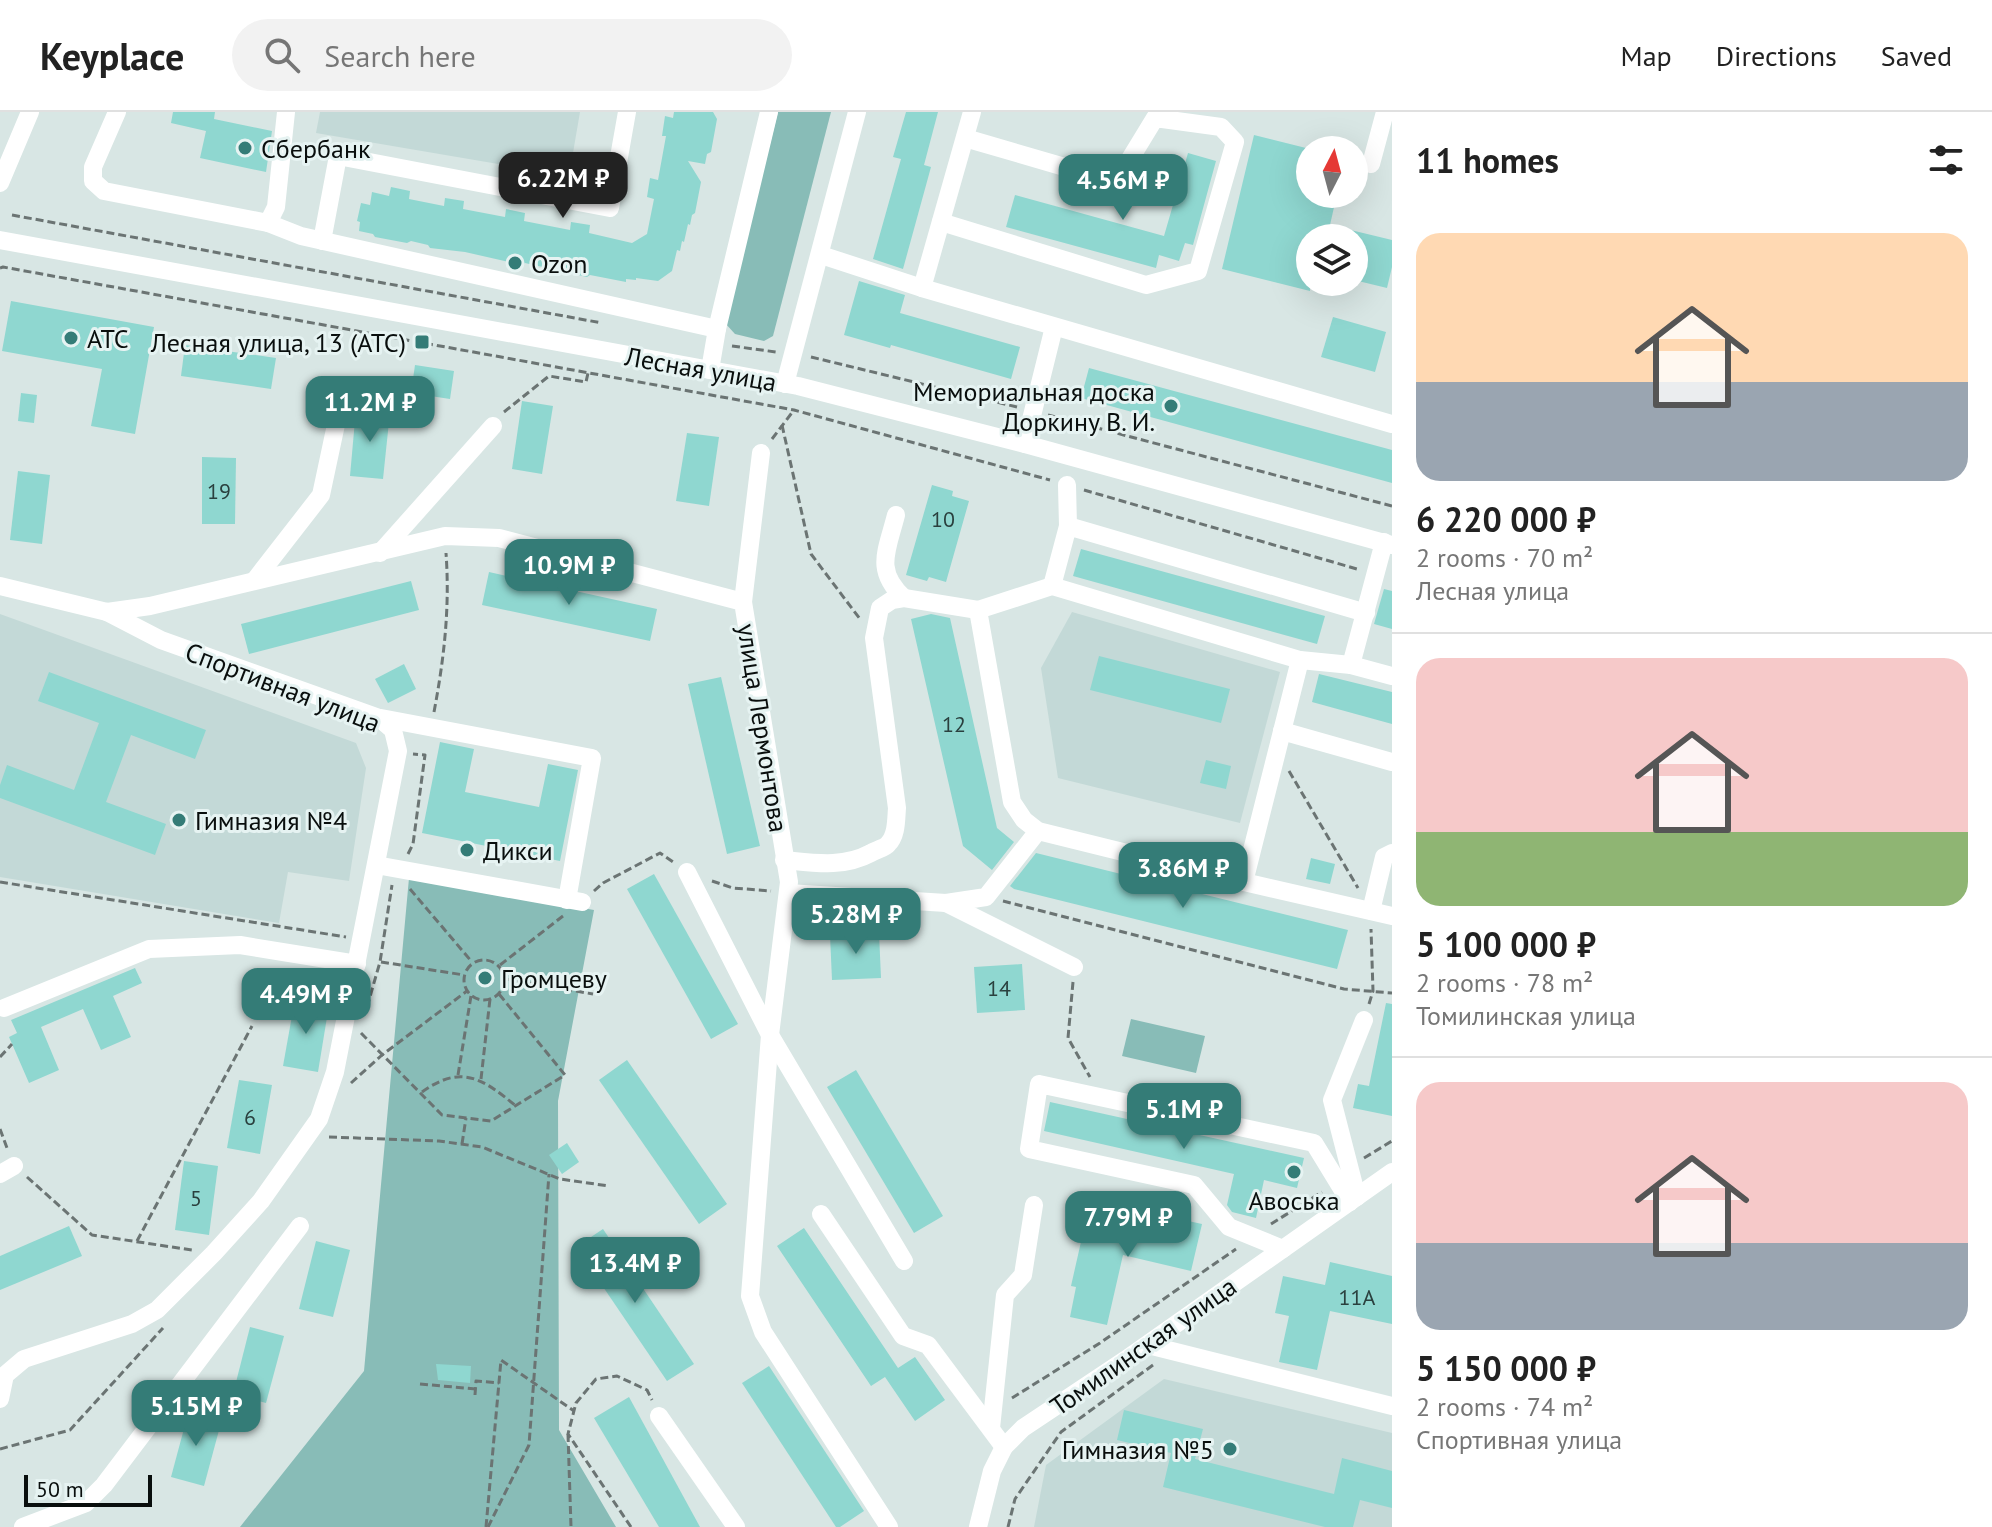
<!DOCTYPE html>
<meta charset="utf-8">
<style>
body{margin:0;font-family:"PT Sans",sans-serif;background:#f2f2f2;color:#222;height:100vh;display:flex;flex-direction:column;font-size:30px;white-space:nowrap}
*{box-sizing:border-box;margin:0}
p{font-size:26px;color:#767676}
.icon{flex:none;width:44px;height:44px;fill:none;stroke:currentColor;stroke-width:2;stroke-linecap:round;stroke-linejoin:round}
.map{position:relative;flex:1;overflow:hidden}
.side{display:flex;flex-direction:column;background:#fff;width:600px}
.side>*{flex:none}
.needle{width:52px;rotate:6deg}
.fabs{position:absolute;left:1296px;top:24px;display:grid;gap:16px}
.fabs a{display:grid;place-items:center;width:72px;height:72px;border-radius:50%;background:#fff;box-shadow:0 8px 32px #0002;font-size:40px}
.scale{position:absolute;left:24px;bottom:20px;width:128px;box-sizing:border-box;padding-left:8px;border:4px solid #090e0d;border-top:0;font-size:22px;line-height:28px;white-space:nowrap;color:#090e0d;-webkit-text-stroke:6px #e6f3f2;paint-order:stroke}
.price{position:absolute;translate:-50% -68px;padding:0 18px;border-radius:16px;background:#347c77;color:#fff;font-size:26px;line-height:52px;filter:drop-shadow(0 2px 4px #0008)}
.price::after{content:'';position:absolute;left:50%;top:48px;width:24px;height:18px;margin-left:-12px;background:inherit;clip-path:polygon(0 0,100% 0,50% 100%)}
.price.current{background:#222;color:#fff}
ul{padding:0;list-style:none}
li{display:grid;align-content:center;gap:16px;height:424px;padding:0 24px}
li+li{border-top:2px solid #e0e0e0}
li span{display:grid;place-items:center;height:248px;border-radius:24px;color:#555}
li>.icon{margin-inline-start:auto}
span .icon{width:144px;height:144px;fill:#fffc;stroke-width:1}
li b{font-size:34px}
h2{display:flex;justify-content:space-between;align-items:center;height:96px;padding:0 24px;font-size:34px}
header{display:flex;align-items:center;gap:48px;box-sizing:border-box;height:112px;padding:0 40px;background:#fff;border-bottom:2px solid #e0e0e0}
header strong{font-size:38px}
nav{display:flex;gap:44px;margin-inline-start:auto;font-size:28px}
.search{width:560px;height:72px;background:#f2f2f2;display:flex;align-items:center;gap:20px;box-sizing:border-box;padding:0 28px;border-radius:44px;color:#767676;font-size:30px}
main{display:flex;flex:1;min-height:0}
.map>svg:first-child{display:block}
</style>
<header>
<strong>Keyplace</strong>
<div class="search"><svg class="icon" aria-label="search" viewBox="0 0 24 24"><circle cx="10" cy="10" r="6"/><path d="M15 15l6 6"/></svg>Search here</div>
<nav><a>Map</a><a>Directions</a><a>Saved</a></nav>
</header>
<main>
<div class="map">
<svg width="1392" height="1415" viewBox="0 0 1392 1415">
<rect width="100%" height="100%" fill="#d8e6e4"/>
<!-- built -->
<g fill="#c3d9d7">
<path d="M320,0H580L569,64L316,21Z"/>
<path d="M1072,500L1280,560L1240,711L1058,666L1041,556Z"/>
<path d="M0,502L356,631L366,656L349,769L288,760L279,811L0,765Z"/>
<path d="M1164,1267L1392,1321V1415H1034L1046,1353Z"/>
</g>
<!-- green -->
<g fill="#88bcb7">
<path d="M778,0H831L773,224L764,229L735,222L725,211Z"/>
<path d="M409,766L594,798L558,989L559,1318L616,1415H240L364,1259Z"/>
<path d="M1131,907L1205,924L1196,961L1122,944Z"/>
</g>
<!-- building -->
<g fill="#8fd7d0">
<path d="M173,0H215L214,7L272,19L266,60L200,46L206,19L171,11Z"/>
<path d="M674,0H713L717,7L711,40L707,42L705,52L688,49L701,70L695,101L692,103L690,113L688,112L684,130L682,129L680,139L677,138L672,159L658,169L636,166V168L626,167V170L590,163L587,165L525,151L522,153L465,140L430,136L428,133L411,129L407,131L375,125L373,122L359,119L360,110L357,109L361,91L370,93L372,80L389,84L391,75L410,79L409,87L444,94L445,86L464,89L463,97L505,105L506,97L525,101L524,109L570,118L571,110L590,113L589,121L632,131L647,122L654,87L647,85L650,66L658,68L666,24H662L665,4L673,6Z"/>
<path d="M906,0H938L924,53L931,55L903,157L873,147L901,47L893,45Z"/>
<path d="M1254,23L1310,37V82H1337L1330,113L1392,128V155L1387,176L1354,168V126H1310V179L1222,157Z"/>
<path d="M1188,41L1216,49L1193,133L1185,131L1179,149L1159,143L1156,156L1006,115L1015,83L1164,124Z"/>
<path d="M859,169L905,183L900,201L1020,235L1011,267L891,233L890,236L844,223Z"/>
<path d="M11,189L154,215L135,322L91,314L102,257L2,239Z"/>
<path d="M1333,205L1386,220L1375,260L1321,245Z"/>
<path d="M185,233L276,246L271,277L181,264Z"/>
<path d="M415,253L454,259L450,287L411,281Z"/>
<path d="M1089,256L1392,338V371L1081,286Z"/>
<path d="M21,281L37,283L34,311L18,309Z"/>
<path d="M522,289L553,294L542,362L512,357Z"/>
<path d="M356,297L390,300L383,367L350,364Z"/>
<path d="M687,321L719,325L709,394L676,389Z"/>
<path d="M202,345L236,346L235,412H202Z"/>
<path d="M18,359L50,363L42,432L10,428Z"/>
<path d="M932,373L953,379L952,384L969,389L946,470L929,465L927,469L906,463Z"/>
<path d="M1081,437L1325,504L1317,532L1073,464Z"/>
<path d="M489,460L657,497L650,529L482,493Z"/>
<path d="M411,469L419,498L249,542L241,512Z"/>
<path d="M1384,477L1392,479V517L1374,512Z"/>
<path d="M931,502L950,506L997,716L1014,730L992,758L963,734L911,507Z"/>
<path d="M1099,544L1230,577L1221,611L1090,578Z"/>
<path d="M404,552L416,577L388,591L375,567Z"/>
<path d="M49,560L206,618L195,647L131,623L106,690L166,712L155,743L0,686V673L7,653L74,678L99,611L38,589Z"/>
<path d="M1319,562L1392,580V612L1312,590Z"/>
<path d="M721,565L760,734L727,742L688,572Z"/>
<path d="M440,630L474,637L465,680L539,695L548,652L578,658L560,749L422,721Z"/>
<path d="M1206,648L1231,654L1226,677L1200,671Z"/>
<path d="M1036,741L1348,818L1337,857L1014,777L1010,774Z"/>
<path d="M1311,746L1335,752L1330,772L1306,767Z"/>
<path d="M654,762L738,912L711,927L627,777Z"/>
<path d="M879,821L881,866L832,868L830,823Z"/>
<path d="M1022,852L1025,898L977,901L974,855Z"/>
<path d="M135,856L142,871L113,884L131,925L101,938L83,897L41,915L59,958L29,971L9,925L17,921L11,908Z"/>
<path d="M295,887L329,893L318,960L283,954Z"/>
<path d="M1386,891L1392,892V1004L1353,996L1358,972L1369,974Z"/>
<path d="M627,948L727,1092L699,1112L599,968Z"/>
<path d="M856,958L943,1104L914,1121L827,975Z"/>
<path d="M239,968L272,973L260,1042L227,1036Z"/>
<path d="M1050,990L1304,1046L1297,1076L1264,1068L1256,1106L1232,1100L1227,1093L1234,1062L1044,1019Z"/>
<path d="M567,1031L579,1050L562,1062L549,1043Z"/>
<path d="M184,1049L218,1054L209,1123L175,1118Z"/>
<path d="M1138,1098L1202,1112L1191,1159L1123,1143L1107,1213L1070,1205L1076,1175L1071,1174L1083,1121L1119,1129L1123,1112L1134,1115Z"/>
<path d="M69,1114L82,1144L0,1178V1144Z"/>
<path d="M804,1116L898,1256L915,1245L945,1288L915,1309L885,1265L871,1274L777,1134Z"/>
<path d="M603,1117L694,1252L667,1269L576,1135Z"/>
<path d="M316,1129L350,1138L333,1205L299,1197Z"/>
<path d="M1330,1150L1392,1164V1212L1330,1199L1317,1258L1279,1250L1289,1204L1275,1201L1283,1164L1325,1173Z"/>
<path d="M250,1215L284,1224L266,1291L233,1282Z"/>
<path d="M436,1252L471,1254L470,1271L438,1268Z"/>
<path d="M769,1254L864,1399L840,1415H836L742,1271Z"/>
<path d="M629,1285L700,1415H659L594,1306Z"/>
<path d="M189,1298L222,1307L204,1374L171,1365Z"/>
<path d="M1124,1298L1203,1317L1195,1347L1334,1382L1342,1346L1392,1359V1396L1360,1388L1353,1415H1325L1163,1375L1171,1341L1117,1328Z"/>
</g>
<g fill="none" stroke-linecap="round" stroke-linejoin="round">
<!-- path -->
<g stroke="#6b7473" stroke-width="3" stroke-dasharray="8 4" stroke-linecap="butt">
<path d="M12,103L602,211"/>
<path d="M0,156L3,155L794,298L1050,368"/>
<path d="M732,234L776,240"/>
<path d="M811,245L1017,295"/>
<path d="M504,300L549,264L586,270L588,261"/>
<path d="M1048,303L1392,394"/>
<path d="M782,313L811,442L860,507"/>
<path d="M772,327L794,298"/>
<path d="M1084,378L1357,457"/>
<path d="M434,600C444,547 450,496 446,441"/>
<path d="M1289,659L1358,776"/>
<path d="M408,742L413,732L425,643L413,642"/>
<path d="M712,769L733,776L771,779"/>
<path d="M0,770L346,825"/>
<path d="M410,777L472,850"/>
<path d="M594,779L603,771L660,741L673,750"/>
<path d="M1003,789L1344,877L1392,881"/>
<circle cx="484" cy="868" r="20"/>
<path d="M381,850L464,863"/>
<path d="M500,853L563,804"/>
<path d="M505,867L593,882"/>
<path d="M1073,870L1068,926L1090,965"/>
<path d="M1369,892L1373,879L1371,817"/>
<path d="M367,895L380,850L392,773"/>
<path d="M361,921L442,1003L491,1009L565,963L499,882"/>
<path d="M0,945L12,932"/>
<path d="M458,963L471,884"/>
<path d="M481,967L490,887"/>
<path d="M351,971L382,943L467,879"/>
<path d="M422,980C461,952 482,966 516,994"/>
<path d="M0,1017L7,1036"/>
<path d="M329,1025L439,1029L482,1035L560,1067L609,1074"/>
<path d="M462,1032L466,1006"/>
<path d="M1364,1046L1392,1029"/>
<path d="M27,1065L92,1123L192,1138"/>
<path d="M1271,1112L1322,1080"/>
<path d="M137,1129L252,914"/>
<path d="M420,1272L476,1277"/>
<path d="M475,1283L476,1269L499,1271"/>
<path d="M1012,1286L1100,1231L1236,1137"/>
<path d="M568,1322L571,1415"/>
<path d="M0,1337L70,1318L163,1216"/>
<path d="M486,1415L501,1248L574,1299"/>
<path d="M488,1415L529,1333L549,1062"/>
<path d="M631,1415L568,1322L576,1291L596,1267L617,1264L647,1278L652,1288"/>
<path d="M1008,1415L1015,1387L1061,1320L1153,1253"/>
</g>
<!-- minor -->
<g stroke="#fff" stroke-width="18">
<path d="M117,0L93,55V69L104,79L268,111L276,95L286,0"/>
<path d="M1371,52L1385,0"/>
<path d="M0,71L30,0"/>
<path d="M941,110L1146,173L1198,159L1235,30L1221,15L1155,6L1116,70L965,26"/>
<path d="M268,111L301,124L717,217"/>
<path d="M0,128L798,274L1025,332L1392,433"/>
<path d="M322,129L338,44L610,96L627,0"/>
<path d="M821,143L922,176L1392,312"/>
<path d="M922,176L972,0"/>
<path d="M710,258L717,217L769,0"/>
<path d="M785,272L857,0"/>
<path d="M1025,332L1054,215"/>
<path d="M1067,373L1068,414"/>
<path d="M896,403C887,439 874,458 904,486"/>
<path d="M380,441L493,314"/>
<path d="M255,468L321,383L344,275"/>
<path d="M0,474L107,500L150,494L445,424L499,426L743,490L789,770L770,923L750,1184L763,1220L889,1415"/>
<path d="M1052,474L1068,414L1366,501"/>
<path d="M743,490L761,341"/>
<path d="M1351,553L1384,430"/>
<path d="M1392,564L1351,553L1300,548L1052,474L978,498L1012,690L1024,708L1038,719L1244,770L1392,804"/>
<path d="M381,606L592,646L567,788"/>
<path d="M1282,619L1392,650"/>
<path d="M1038,719L986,785L946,791L1074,855"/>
<path d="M784,748C815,751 843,756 871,741C876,738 885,736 888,732C897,723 896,707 897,696L874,526L880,496L892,488L904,486L978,498"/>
<path d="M376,753L582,790"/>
<path d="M687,760L770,923L904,1149"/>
<path d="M1244,770L1300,548"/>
<path d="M788,781L946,791"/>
<path d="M1371,799L1384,745L1392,741"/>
<path d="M4,896L149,837L240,833L357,852"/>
<path d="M0,1062L14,1054"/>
<path d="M1357,1085L1332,988L1364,908"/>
<path d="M821,1102L903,1224L928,1233L1004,1335"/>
<path d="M1283,1137L1229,1115L1194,1073L1029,1037L1039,972L1314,1031L1350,1090"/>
<path d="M1148,1233L1392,1294"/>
<path d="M0,1287L5,1263L24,1247L132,1212L157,1198L214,1141L261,1089L319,1007L335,960L398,639L393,618L379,606L161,528L107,500"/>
<path d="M659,1304L736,1415"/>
<path d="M991,1316L1005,1183L1023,1163L1034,1093"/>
<path d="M23,1415L86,1391L104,1373L300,1114"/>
<path d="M978,1415L992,1359L1004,1335L1023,1316L1125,1248L1392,1060"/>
</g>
</g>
<!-- markers -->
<g fill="#347c77" stroke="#e6f3f2" stroke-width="3">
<circle cx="245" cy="36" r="8"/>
<circle cx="515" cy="151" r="8"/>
<circle cx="71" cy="226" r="8"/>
<rect x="414" y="222" width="16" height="16" rx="4"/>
<circle cx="1171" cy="294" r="8"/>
<circle cx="179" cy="708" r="8"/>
<circle cx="467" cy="738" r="8"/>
<circle cx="485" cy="866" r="8"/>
<circle cx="1294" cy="1060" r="8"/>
<circle cx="1230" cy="1337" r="8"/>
</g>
<g text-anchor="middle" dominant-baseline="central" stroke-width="6" stroke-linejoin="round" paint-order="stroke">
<!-- number labels -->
<g font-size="22" fill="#2a403e">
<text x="219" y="379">19</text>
<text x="943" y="407">10</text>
<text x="954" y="612">12</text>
<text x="999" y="876">14</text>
<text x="250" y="1005">6</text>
<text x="196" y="1086">5</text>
<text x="1357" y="1185">11А</text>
</g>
<!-- poi labels -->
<g font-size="26" fill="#090e0d" stroke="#e6f3f2" text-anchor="start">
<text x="261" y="36">Сбербанк</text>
<text x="531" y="151">Ozon</text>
<text x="87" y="226">АТС</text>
<text x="406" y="230" text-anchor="end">Лесная улица, 13 (АТС)</text>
<text x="1155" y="279" text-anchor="end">Мемориальная доска<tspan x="1155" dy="30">Доркину В. И.</tspan></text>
<text x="195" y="708">Гимназия №4</text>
<text x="483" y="738">Дикси</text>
<text x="501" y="866">Громцеву</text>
<text x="1294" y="1088" text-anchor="middle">Авоська</text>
<text x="1214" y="1337" text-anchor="end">Гимназия №5</text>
</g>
<!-- street labels -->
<g font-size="26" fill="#090e0d" stroke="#e6f3f2">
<text transform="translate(701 257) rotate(10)">Лесная улица</text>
<text transform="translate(283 575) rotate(21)">Спортивная улица</text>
<text transform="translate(763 616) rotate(81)">улица Лермонтова</text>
<text transform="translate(1143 1234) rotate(-35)">Томилинская улица</text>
</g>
</g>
</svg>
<div class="fabs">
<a><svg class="needle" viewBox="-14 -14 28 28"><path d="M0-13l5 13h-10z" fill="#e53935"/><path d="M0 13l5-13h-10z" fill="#767676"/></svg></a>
<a><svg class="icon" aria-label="layers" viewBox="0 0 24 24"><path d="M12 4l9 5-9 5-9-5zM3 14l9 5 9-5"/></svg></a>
</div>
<div class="scale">50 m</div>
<b class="price current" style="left:563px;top:108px">6.22M ₽</b>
<b class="price" style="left:1123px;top:110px">4.56M ₽</b>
<b class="price" style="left:370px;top:332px">11.2M ₽</b>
<b class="price" style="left:569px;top:495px">10.9M ₽</b>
<b class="price" style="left:1183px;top:798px">3.86M ₽</b>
<b class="price" style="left:856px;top:844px">5.28M ₽</b>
<b class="price" style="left:306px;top:924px">4.49M ₽</b>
<b class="price" style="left:1184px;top:1039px">5.1M ₽</b>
<b class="price" style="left:1128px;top:1147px">7.79M ₽</b>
<b class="price" style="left:635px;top:1193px">13.4M ₽</b>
<b class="price" style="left:196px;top:1336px">5.15M ₽</b>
</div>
<section class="side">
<h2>11 homes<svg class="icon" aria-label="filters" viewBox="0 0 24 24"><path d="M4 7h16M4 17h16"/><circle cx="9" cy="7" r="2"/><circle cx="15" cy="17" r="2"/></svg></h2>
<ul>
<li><span style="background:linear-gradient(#ffd9b3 60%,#9aa5b1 0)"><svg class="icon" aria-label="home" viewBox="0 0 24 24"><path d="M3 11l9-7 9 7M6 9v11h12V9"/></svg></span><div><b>6 220 000 ₽</b><p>2 rooms · 70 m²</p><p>Лесная улица</p></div></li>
<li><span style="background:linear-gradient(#f6c9c9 70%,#8fb573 0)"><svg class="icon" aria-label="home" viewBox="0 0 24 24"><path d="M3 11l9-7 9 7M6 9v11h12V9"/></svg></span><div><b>5 100 000 ₽</b><p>2 rooms · 78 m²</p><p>Томилинская улица</p></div></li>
<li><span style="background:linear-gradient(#f6c9c9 65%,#9aa5b1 0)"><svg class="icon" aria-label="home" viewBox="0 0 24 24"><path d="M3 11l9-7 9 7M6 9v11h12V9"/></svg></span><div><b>5 150 000 ₽</b><p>2 rooms · 74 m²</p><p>Спортивная улица</p></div></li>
</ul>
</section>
</main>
